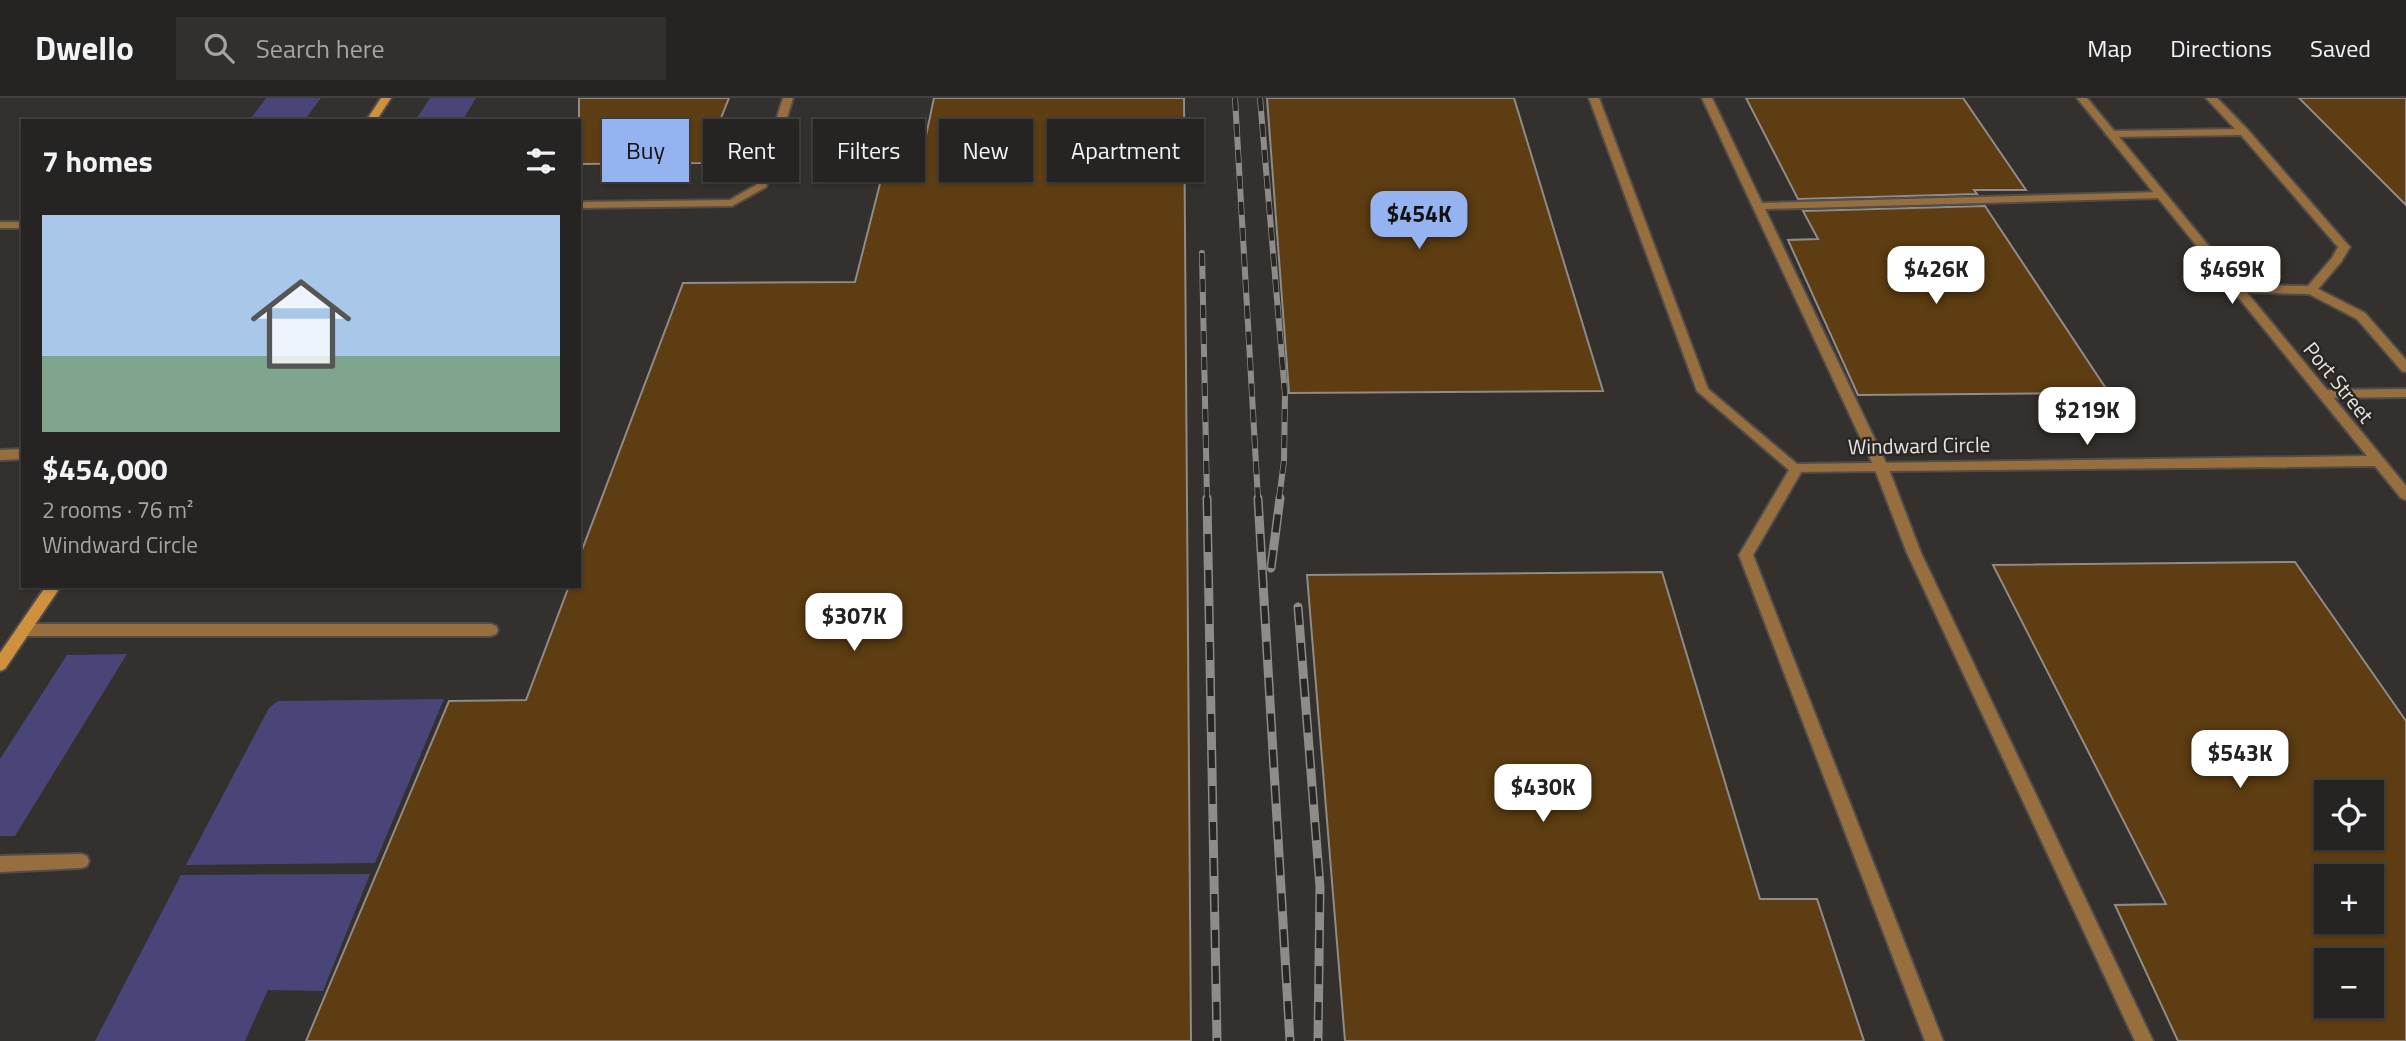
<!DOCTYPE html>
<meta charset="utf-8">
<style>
body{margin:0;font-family:"Titillium Web",sans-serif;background:#32302f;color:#f1f3f6;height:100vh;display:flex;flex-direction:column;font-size:26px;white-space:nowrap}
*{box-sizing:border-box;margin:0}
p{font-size:23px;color:#a4a4a5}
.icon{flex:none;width:38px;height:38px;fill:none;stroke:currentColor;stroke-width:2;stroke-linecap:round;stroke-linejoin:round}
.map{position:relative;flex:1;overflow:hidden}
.drawer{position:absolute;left:21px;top:21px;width:560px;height:469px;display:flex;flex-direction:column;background:#262422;border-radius:0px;box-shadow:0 2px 5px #0004,0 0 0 2px #424140}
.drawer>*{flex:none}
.hud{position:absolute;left:602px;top:21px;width:665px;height:63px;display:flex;gap:14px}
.fabs{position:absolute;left:2314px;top:682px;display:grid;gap:14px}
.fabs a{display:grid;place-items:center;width:70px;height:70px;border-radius:0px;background:#262422;box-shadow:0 2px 5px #0004,0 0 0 2px #424140;font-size:35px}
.price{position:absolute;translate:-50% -60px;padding:0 16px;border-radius:14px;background:#fff;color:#222;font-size:23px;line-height:46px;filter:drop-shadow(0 2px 4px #0008)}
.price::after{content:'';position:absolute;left:50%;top:42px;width:21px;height:16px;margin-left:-10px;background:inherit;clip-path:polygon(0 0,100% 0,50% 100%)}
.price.current{background:#95b2f1;color:#111}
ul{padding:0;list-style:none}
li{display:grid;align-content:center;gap:14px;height:371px;padding:0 21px}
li+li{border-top:2px solid #424140}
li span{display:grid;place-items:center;height:217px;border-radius:0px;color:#555}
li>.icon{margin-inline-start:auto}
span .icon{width:126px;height:126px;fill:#fffc;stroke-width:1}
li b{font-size:30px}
h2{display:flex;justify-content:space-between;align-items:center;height:84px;padding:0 21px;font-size:30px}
.pill{padding:0 24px;border-radius:0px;background:#262422;box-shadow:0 2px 5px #0004,0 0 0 2px #424140;font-size:24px;line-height:63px}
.pill.current{background:#95b2f1;color:#111}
header{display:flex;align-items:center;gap:42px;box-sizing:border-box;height:98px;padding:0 35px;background:#262422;border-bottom:2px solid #424140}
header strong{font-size:33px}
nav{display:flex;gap:38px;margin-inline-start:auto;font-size:24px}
.search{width:490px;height:63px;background:#32302f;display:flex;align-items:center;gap:18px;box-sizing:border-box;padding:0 24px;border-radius:0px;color:#a4a4a5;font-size:26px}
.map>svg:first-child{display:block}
</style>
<header>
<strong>Dwello</strong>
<div class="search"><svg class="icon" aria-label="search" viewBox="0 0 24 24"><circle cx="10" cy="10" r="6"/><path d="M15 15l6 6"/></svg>Search here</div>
<nav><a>Map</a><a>Directions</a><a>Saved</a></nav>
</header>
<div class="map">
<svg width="2406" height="943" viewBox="0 0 2406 943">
<rect width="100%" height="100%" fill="#33302d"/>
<!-- green -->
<g fill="#4a4578">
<path d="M266,0H321L304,23H249Z"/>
<path d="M430,0H476L462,23H415Z"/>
<path d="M127,556L15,738H0V661L67,557Z"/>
<path d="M444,601L375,765L186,767L269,610L278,603Z"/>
<path d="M370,776L323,893L268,892L245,943H95L181,777Z"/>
</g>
<!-- building -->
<g fill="#5d3d11" stroke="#8f8b87" stroke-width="2" fill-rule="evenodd">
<path d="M579,0H729L703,65L579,66Z"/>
<path d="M934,0H1184L1191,943H306L449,603L526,602L569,488H579V460L683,185L855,184L885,66H920Z"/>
<path d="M1267,0H1514L1603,293L1289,295Z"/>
<path d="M1746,0H1963L2026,92H1974L1977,96L1798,101Z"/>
<path d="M2299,0H2406V107Z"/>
<path d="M1985,108L2109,295L1858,297L1788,142L1818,141L1803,113Z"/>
<path d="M2295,464L2406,623V943H2178L2115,807L2166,806L1993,467ZM2326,695H2371V740H2326ZM2326,779H2371V824H2326ZM2326,863H2371V908H2326Z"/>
<path d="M1662,474L1760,801H1817L1864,943H1345L1307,477Z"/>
</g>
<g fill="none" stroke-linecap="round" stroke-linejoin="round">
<!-- lane casing -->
<g stroke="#504d4a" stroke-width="4">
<g id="lane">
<path d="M783,0H793L766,89L732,108L579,110V104L730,102L756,87Z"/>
<path d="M1589,0H1599L1708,291L1803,371L1753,457L1943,943H1925L1739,457L1789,372L1697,293Z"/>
<path d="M1702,0H1712L1762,105L2162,94L2167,97L2162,100L1765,111L1888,369L1921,455L2153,943H2135L1907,455L1874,369Z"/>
<path d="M2206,0H2217L2248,32L2348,147L2350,149L2341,164L2318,191L2365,215L2406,262V274L2402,273L2357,221L2309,196L2234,194V188L2238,187L2308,188L2332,160L2338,149L2241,37L2110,39L2105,36L2110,33L2235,31Z"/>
<rect x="0" y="124" width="23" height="6"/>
<path d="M2406,291V299L2324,300L2318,296L2324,292Z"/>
<path d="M23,351V361L0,362V352Z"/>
<path d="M24,526H491L496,528L498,532L496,536L491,538H24L19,536L17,532L19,528Z"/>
<path d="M81,756L87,758L89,763L87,768L81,770L0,774V758Z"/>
</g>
</g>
<!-- street casing -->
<g stroke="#504d4a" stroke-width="4">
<path id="street" d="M2077,0H2087L2406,388V402L2401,400L2375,368L1791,374L1789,371L1796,366L2367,358Z"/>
</g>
<!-- secondary casing -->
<g stroke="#504d4a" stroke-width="4">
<g id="secondary">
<path d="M381,0H391L376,23H366Z"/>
<path d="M46,488H61L5,571L0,573V555Z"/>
</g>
</g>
<!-- lane -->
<use href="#lane" fill="#976f3f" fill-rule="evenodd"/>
<!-- street -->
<use href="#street" fill="#976f3f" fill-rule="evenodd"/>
<!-- secondary -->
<use href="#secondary" fill="#d0913f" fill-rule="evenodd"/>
<!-- rail-far1 casing -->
<g stroke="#8e8b88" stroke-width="6">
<g id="rail-far1">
<path d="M1235,0L1258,401"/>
<path d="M1260,0L1285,296L1284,363L1279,401"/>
<path d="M1202,155L1207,401"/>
</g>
</g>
<!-- rail casing -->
<g stroke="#8e8b88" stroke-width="9">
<g id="rail">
<path d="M1207,400L1217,943"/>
<path d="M1258,400L1290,943"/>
<path d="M1271,470L1280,400"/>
<path d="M1298,509L1320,789L1318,943"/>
</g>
</g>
<!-- rail-far1 -->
<use href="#rail-far1" stroke="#292623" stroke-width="4.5" stroke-dasharray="13" stroke-linecap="butt"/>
<!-- rail -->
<use href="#rail" stroke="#292623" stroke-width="6" stroke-dasharray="18" stroke-linecap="butt"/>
</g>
<g text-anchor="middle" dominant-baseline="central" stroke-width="5" stroke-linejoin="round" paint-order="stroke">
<!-- street labels -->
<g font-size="21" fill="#e6e4e1" stroke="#292623">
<text transform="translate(2339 284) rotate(51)">Port Street</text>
<text transform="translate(1919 347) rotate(-1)">Windward Circle</text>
</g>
</g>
</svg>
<div class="fabs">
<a><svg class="icon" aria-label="locate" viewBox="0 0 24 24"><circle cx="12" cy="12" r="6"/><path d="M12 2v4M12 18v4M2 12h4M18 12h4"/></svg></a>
<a>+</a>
<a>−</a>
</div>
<b class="price current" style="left:1419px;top:153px">$454K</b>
<b class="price" style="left:1936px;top:208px">$426K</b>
<b class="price" style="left:2232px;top:208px">$469K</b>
<b class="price" style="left:2087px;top:349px">$219K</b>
<b class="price" style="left:854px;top:555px">$307K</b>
<b class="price" style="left:2240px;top:692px">$543K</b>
<b class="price" style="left:1543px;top:726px">$430K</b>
<div class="hud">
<a class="pill current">Buy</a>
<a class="pill">Rent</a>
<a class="pill">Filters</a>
<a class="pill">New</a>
<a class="pill">Apartment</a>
</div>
<section class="drawer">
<h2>7 homes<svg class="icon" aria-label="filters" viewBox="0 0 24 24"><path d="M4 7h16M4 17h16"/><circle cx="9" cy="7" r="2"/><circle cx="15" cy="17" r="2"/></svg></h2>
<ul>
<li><span style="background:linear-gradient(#a9c7e8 65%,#7fa58c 0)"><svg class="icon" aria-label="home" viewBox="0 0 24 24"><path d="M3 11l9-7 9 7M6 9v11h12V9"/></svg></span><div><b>$454,000</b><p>2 rooms · 76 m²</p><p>Windward Circle</p></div></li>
</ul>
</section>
</div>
